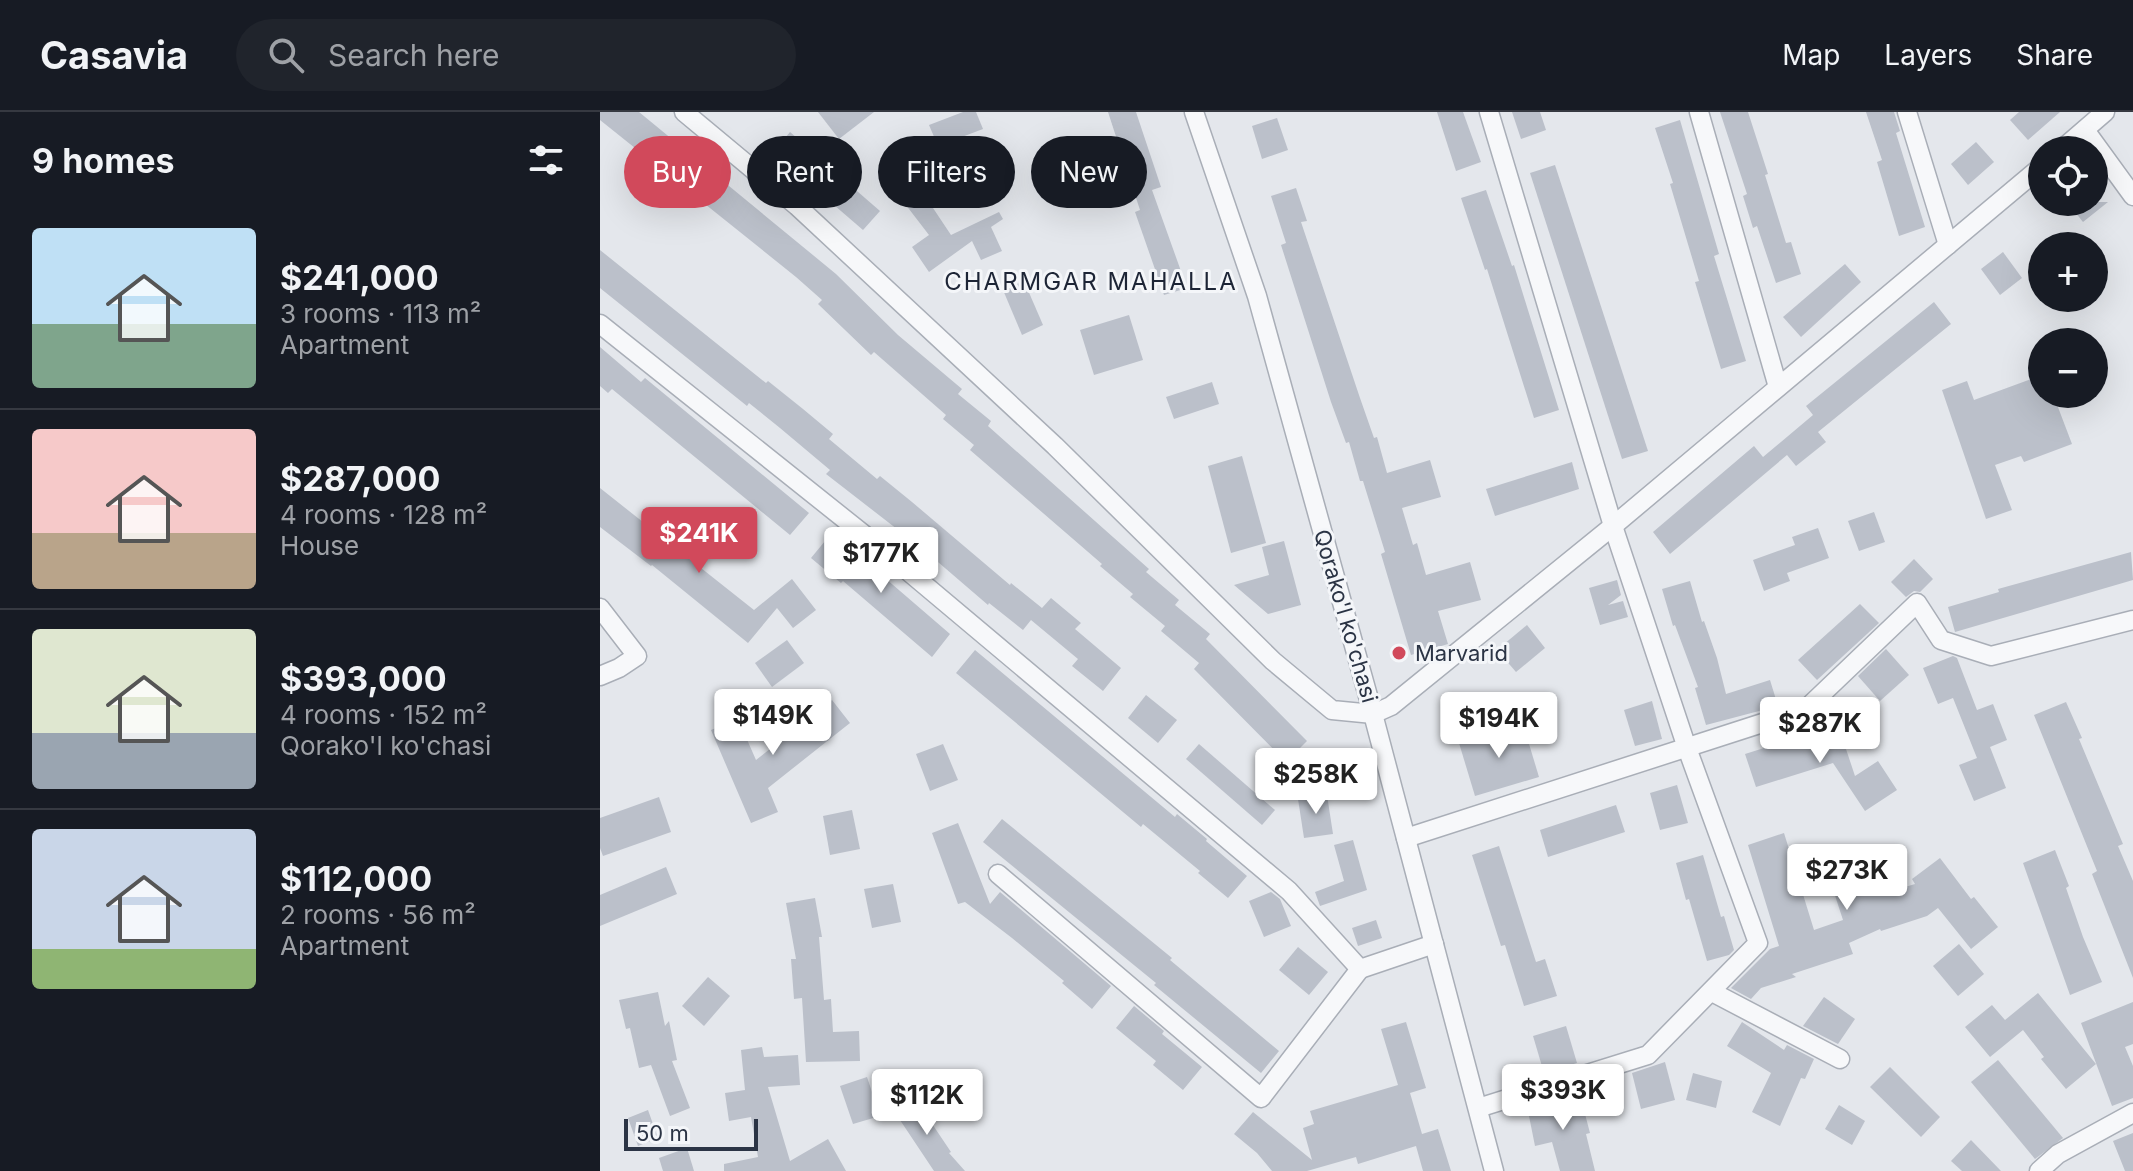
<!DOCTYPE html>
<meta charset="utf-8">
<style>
body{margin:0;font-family:Inter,sans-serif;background:#20242c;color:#f1f3f6;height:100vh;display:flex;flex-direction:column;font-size:30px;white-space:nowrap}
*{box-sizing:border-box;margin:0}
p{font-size:26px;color:#9ea1a6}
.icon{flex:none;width:44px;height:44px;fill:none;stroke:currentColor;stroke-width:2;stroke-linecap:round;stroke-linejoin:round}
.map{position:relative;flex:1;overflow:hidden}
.side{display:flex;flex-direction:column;background:#171b24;width:600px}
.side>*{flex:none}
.banner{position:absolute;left:24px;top:24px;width:760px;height:72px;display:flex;gap:16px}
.controls{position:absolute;left:1428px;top:24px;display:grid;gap:16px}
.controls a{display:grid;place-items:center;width:80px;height:80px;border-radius:50%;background:#171b24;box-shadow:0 8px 32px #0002;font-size:40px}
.scale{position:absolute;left:24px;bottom:20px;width:134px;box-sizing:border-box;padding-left:8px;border:4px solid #2b3445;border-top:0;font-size:22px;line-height:28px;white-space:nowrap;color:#2b3445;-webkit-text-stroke:6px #f4f6f9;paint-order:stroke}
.price{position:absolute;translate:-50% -68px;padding:0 18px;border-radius:8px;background:#fff;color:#222;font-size:26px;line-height:52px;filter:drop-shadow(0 2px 4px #0008)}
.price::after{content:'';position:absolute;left:50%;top:48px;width:24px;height:18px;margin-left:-12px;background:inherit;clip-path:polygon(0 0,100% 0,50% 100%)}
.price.current{background:#d1495b;color:#fff}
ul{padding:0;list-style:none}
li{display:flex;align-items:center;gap:24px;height:200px;padding:0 32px}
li+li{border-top:2px solid #363941}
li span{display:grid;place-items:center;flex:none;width:224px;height:160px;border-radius:8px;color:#555}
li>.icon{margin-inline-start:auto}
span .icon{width:96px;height:96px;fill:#fffc;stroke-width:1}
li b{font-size:34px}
h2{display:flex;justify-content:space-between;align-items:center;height:96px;padding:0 32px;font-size:34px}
.tag{padding:0 28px;border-radius:36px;background:#171b24;box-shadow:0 8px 32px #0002;font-size:28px;line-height:72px}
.tag.current{background:#d1495b;color:#fff}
header{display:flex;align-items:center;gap:48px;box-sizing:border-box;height:112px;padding:0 40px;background:#171b24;border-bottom:2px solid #363941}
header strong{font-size:38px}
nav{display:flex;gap:44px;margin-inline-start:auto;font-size:28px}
.search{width:560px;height:72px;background:#20242c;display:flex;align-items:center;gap:20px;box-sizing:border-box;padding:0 28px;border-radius:44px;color:#9ea1a6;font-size:30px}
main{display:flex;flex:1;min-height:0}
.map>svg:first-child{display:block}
</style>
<header>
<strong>Casavia</strong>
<div class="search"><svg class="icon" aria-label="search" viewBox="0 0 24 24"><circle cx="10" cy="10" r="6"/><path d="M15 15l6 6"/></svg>Search here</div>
<nav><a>Map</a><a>Layers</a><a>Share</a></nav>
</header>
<main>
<section class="side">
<h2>9 homes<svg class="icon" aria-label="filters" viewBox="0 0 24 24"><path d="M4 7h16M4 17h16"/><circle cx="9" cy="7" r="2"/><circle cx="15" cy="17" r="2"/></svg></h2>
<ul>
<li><span style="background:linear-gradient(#bfe0f5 60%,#7fa58c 0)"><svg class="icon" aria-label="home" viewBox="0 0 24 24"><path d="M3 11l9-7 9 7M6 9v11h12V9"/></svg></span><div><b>$241,000</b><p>3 rooms · 113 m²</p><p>Apartment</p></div></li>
<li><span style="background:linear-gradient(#f6c9c9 65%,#b9a48a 0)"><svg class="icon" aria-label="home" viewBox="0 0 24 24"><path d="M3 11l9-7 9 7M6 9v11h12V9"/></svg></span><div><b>$287,000</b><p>4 rooms · 128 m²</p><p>House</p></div></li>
<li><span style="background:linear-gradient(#dfe7d0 65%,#9aa5b1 0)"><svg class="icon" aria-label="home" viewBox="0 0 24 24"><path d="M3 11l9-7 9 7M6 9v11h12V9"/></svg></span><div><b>$393,000</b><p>4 rooms · 152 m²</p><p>Qorako'l ko'chasi</p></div></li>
<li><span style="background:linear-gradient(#c9d6e8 75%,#8fb573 0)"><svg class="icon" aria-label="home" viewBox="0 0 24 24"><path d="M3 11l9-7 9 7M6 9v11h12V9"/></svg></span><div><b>$112,000</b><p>2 rooms · 56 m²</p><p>Apartment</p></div></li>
</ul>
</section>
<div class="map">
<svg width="1533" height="1059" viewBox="0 0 1533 1059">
<rect width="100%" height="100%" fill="#e4e7ec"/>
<!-- building -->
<g fill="#bbc0ca">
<path d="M0,0H39L236,162L298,223L362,277L358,282L391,309L388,314L549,457L546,460L579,488L575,493L610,522L606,527L707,629L686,650L594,557L599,551L561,519L565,514L530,485L533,482L500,454L502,452L370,338L374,333L343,307L346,303L274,240L271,243L218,192L222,188L196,165L0,8Z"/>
<path d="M218,0H274L239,27Z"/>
<path d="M363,0H376L383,17L338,34L329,13Z"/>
<path d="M508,0H536L561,75L552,78L587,176L564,183L535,100L540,98Z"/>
<path d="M837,0H863L881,50L856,59Z"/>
<path d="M912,0H940L946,18L921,27Z"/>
<path d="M1120,0H1148L1168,62L1165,63L1186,131L1191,130L1201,162L1176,171L1157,114L1153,116L1143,84L1147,82Z"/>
<path d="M1266,0H1294L1300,19L1296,21L1325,115L1299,124L1277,50L1282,48Z"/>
<path d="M1419,0H1460L1428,28L1410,8Z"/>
<path d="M677,6L688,38L662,47L652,14Z"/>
<path d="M1080,8L1119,142L1114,144L1146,249L1121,257L1095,170L1099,169L1070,72L1073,71L1055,16Z"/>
<path d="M190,20L220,46L201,69L171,43Z"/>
<path d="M1376,30L1394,50L1368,73L1351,52Z"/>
<path d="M955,53L1048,339L1022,347L930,61Z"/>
<path d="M330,60L348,83L333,96L351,123L399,100L403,107L391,115L402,139L381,148L372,129L329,160L312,135L329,123L299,84Z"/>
<path d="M250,73L280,99L263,118L234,93Z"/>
<path d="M696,76L707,109L701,110L760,286L774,326L777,325L787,361L830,348L841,385L802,396L813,433L817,431L826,463L870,450L881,488L838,499L848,532L811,543L781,442L785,440L763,369H760L749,330L746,331L731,290L681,133L686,131L671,84Z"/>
<path d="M886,78L912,154L914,153L959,298L934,306L887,157L885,158L861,86Z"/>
<path d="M1467,90H1508L1483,110Z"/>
<path d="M0,138L166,271L168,269L203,297L233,322L229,327L277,367L280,364L312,390L410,473L411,471L442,496L451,486L481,511L475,517L521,556L503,579L472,554L478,547L431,508L423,518L389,491L388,493L324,438L226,362L230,358L180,316L149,291L147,294L0,176Z"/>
<path d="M1403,140L1422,166L1400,183L1381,157Z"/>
<path d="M1245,152L1261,170L1201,225L1183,205Z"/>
<path d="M424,169L443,213L422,223L403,178Z"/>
<path d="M1334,190L1351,212L1218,320L1226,330L1196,354L1187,343L1070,442L1053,420L1154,334L1163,345L1213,303L1206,294Z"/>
<path d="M529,203L543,248L494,263L480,218Z"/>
<path d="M0,235L41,270L45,266L209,401L190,423L12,277L8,281L0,274Z"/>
<path d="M1442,263V282H1453L1472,332L1424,350L1421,344L1395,353L1412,398L1386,407L1342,278L1367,269L1374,288Z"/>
<path d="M612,270L619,292L574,307L566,285Z"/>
<path d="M642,344L666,431L631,441L608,354Z"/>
<path d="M972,350L979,377L895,404L886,377Z"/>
<path d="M0,376L154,498L192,467L216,498L193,516L177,496L148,531L52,453L51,454L0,415Z"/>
<path d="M1274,400L1285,430L1259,439L1248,409Z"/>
<path d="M1218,416L1229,446L1187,461L1190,469L1164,479L1153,448L1195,433L1192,425Z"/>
<path d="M230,423L270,456L271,454L350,522L332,545L243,469L241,471L211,446Z"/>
<path d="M684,429L701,493L668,502L634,473L669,463L662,435Z"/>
<path d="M1531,440L1533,468L1355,520L1348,495L1399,480L1398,477Z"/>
<path d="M1314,447L1333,467L1320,480L1314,479L1306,485L1291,470Z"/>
<path d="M1017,468L1021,483L1008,493L1023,489L1028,505L1000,513L989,476Z"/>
<path d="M1090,469L1102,510L1104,509L1117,546L1126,582L1170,568L1178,594L1106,613L1095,576L1098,575L1075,513L1073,514L1062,477Z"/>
<path d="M1260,492L1279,511L1217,568L1198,548Z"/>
<path d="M927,513L945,536L916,560L897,538Z"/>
<path d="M187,528L204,551L172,575L155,551Z"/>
<path d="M1286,537L1309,563L1280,589L1258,564Z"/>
<path d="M375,538L575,705L577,702L607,727L606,729L647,764L628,786L598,761L600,759L543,712L541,715L356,561Z"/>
<path d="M1353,544L1357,546L1377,598L1393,592L1407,628L1390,635L1406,676L1374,689L1359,653L1377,646L1353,586L1338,592L1323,556Z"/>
<path d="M546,583L577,608L558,631L528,606Z"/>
<path d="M232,588L250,611L168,676L178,700L151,711L111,618L138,607L156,648Z"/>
<path d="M1052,589L1062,627L1035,634L1024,598Z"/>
<path d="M1466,590L1482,626L1479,627L1523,732L1518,734L1533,769V866L1492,762L1497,759L1434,603Z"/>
<path d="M923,612L939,665L875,684L859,631Z"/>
<path d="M1238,613L1255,664L1278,649L1297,678L1265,699L1233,651L1156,675L1145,642Z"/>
<path d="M343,632L358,668L330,679L316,642Z"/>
<path d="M599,632L675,698L662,713L586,647Z"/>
<path d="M1077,673L1088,711L1060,718L1050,681Z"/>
<path d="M727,683L733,722L704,726L698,687Z"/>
<path d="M59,685L71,720L3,744L0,736V706Z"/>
<path d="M1016,693L1025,720L948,745L940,718Z"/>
<path d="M252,698L260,737L230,743L223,704Z"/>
<path d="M402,707L572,846L570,848L679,939L661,961L554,873L556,871L383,730Z"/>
<path d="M358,711L390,792L400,780L511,874L492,897L462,871L464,869L412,826L365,790L358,792L332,721Z"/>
<path d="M1184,721L1214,818L1243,808L1224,750L1260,738L1275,784L1315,772L1312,767L1340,746L1371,787L1374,785L1398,815L1371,837L1338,796L1327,804L1281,819L1280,817L1249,831L1253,842L1192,862L1196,865L1161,876L1151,887L1131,876L1170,837L1179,834L1148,733Z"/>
<path d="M753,728L767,778L720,794L715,780L744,769L734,733Z"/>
<path d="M899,734L936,850L945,847L957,884L924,894L905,833L901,834L872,743Z"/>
<path d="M1455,738L1469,774L1466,776L1483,825L1502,870L1470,883L1423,751Z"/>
<path d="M1103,743L1121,805L1124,804L1134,838L1129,843L1107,849L1089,787L1086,788L1076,751Z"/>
<path d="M66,755L77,782L0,814V783Z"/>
<path d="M293,772L301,810L272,816L264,777Z"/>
<path d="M671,780L680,787L691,814L664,825L649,789Z"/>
<path d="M215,786L222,825H219L224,888L231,887L233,920L259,919L260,949L206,950L202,886L194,887L191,847H196L186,791Z"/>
<path d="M776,808L782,826L758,834L752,816Z"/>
<path d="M1359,832L1384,862L1358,884L1333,854Z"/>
<path d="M698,835L728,860L709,883L679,858Z"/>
<path d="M108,865L130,884L104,914L82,894Z"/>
<path d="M58,880L65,914L69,909L77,948L72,949L90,996L70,1004L51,953L39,956L30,916L26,917L19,888Z"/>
<path d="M1438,881L1496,952L1466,977L1441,947L1444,945L1423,918L1390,945L1365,915L1392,893L1405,908Z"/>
<path d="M1224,885L1255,907L1238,932L1203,914Z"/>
<path d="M1533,890V932L1525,935L1533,954V986L1512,994L1481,911Z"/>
<path d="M534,894L564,919L562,922L602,955L583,978L553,953L556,949L516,916Z"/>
<path d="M806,910L826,976L810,981L822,1022L838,1017L851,1059H823L816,1034L758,1052L756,1045L707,1059H672L657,1041L634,1022L653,1000L712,1048L703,1016L714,1012L710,999L798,973L781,917Z"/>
<path d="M1142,910L1184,938L1187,933L1214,947L1205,967L1201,966L1180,1014L1152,1000L1171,961L1127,934Z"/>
<path d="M966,914L977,951L944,961L933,924Z"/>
<path d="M162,935L164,945L198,943L200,973L168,975L190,1049L228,1027L246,1059H124V1052L158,1045L151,1005L129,1009L125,981L145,978L141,938Z"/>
<path d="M1398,948L1463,1026L1435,1047L1371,970Z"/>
<path d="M1065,950L1075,988L1041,997L1032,961Z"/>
<path d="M1290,955L1340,1005L1321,1025L1270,975Z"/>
<path d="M1093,961L1122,969L1116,996L1086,988Z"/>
<path d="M267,965L280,1004L253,1012L240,974Z"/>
<path d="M980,983L990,1021L986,1022L995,1059H960L952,1030L935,1034L927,994Z"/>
<path d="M314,985L351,1040L349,1041L365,1059H334L294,999Z"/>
<path d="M1239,993L1265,1009L1252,1033L1225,1017Z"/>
<path d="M48,998L58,1026L38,1034L28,1006Z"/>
<path d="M1533,1021V1059H1525L1513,1029Z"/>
<path d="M1371,1028L1401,1059H1362L1351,1049Z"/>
<path d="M87,1036L94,1059H63L59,1046Z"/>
</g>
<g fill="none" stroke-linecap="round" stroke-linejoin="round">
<!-- minor casing -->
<g stroke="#a9aeb7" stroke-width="21">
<g id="minor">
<path d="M84,0L197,94L455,334L673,549L732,598L773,602L791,594L1013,414L1442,54"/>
<path d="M594,0L657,184L773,602L894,1059"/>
<path d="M1099,0L1178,275"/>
<path d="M1307,0L1348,133"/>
<path d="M1485,18L1533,84"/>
<path d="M1461,38L1505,0"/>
<path d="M0,212L277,433L689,779L760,857L834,832"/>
<path d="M0,496L37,544L19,556L0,564"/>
<path d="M806,726L1206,597L1317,491L1341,528L1391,544L1533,508"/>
<path d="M398,762L661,986L760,857"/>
<path d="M1112,880L1240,947"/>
<path d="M878,996L1048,943L1158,831L1087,636L1013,414L889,0"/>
<path d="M1439,1059L1458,1042L1533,1001"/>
</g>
</g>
<!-- minor -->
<use href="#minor" stroke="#f7f8fa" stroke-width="18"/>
</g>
<!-- markers -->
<circle fill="#d1495b" stroke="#f4f6f9" stroke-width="3" cx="799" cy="541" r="8"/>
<g text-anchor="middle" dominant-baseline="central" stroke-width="6" stroke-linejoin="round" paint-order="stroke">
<!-- street labels -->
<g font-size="22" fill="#2b3445" stroke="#f4f6f9">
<text transform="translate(746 504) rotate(74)">Qorako'l ko'chasi</text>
</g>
<!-- poi labels -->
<g font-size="22" fill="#2b3445" stroke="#f4f6f9" text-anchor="start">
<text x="815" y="541">Marvarid</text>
</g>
<!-- neighbourhood labels -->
<g font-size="24" letter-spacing="2" fill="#1d2536" stroke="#f4f6f9">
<text x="491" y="169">CHARMGAR MAHALLA</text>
</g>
</g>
</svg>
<div class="controls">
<a><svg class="icon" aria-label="locate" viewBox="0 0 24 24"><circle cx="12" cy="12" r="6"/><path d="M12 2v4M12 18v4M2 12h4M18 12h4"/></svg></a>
<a>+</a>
<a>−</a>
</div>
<div class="scale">50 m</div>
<b class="price current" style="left:99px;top:463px">$241K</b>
<b class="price" style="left:281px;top:483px">$177K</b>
<b class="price" style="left:173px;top:645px">$149K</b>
<b class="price" style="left:899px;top:648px">$194K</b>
<b class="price" style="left:1220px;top:653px">$287K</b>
<b class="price" style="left:716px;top:704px">$258K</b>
<b class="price" style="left:1247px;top:800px">$273K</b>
<b class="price" style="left:963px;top:1020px">$393K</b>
<b class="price" style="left:327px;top:1025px">$112K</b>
<div class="banner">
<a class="tag current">Buy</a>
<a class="tag">Rent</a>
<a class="tag">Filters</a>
<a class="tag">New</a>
</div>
</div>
</main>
